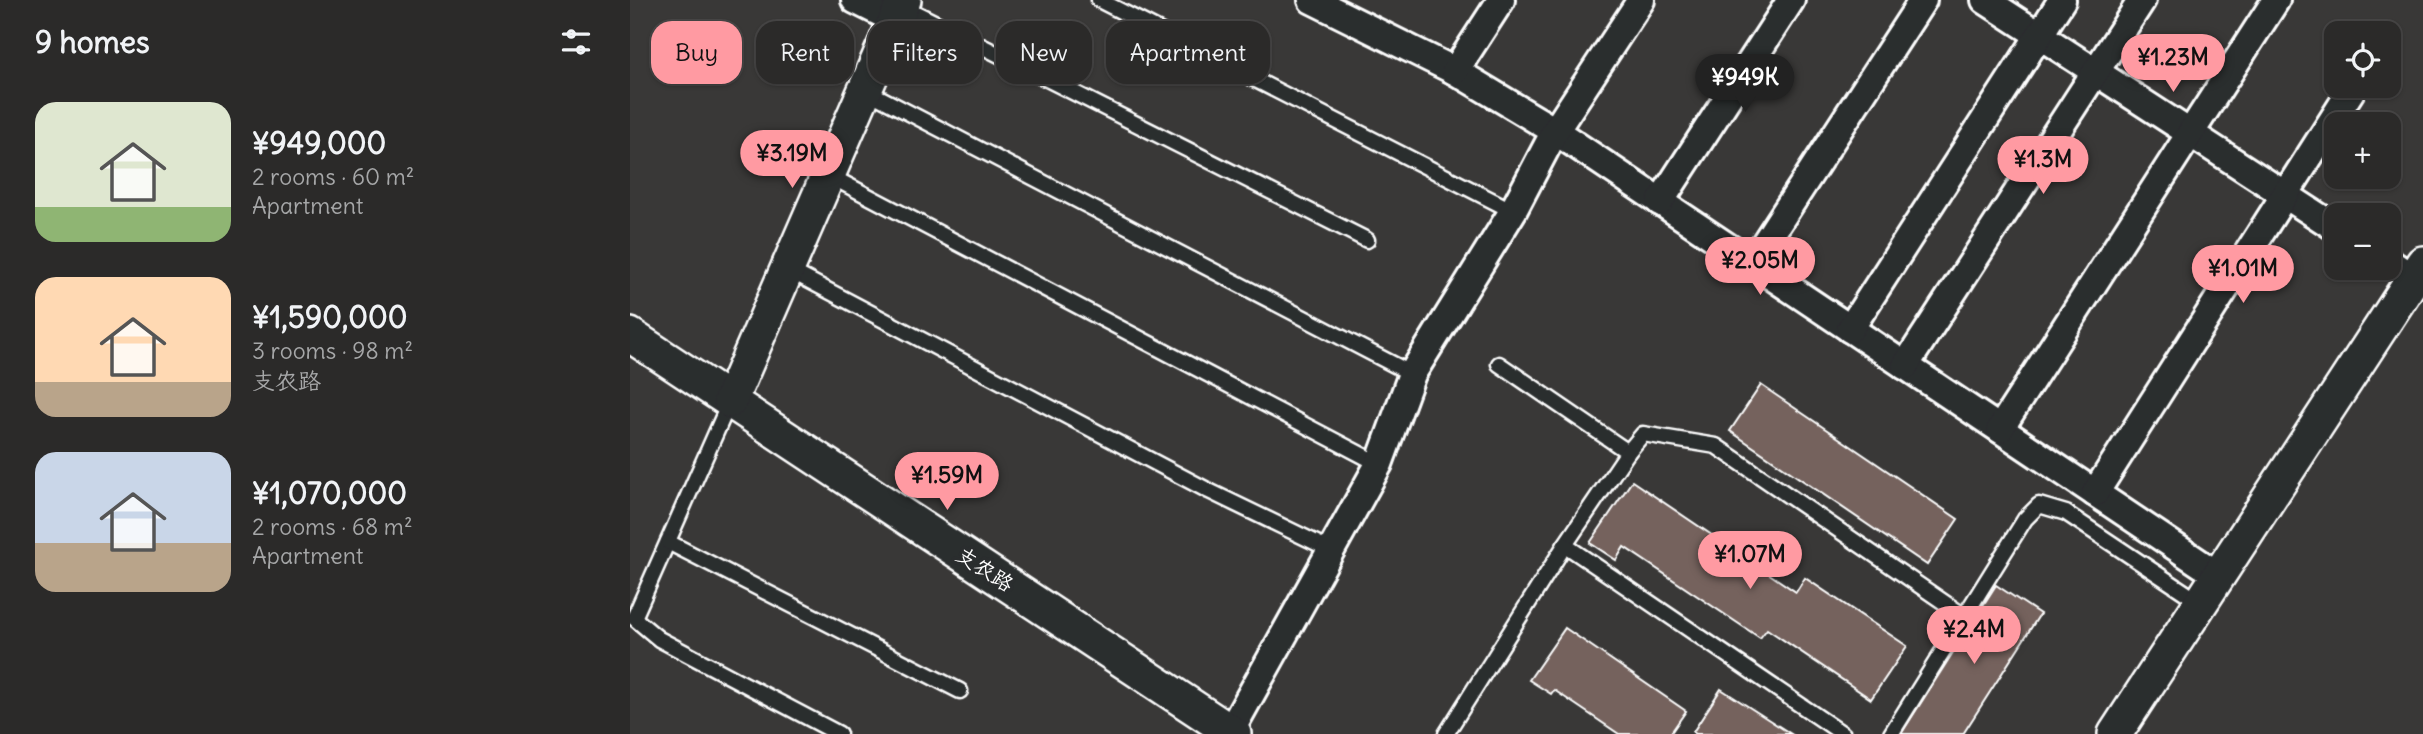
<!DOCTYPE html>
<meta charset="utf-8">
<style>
body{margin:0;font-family:Delius,"LXGW WenKai TC",sans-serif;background:#333231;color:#f1f3f6;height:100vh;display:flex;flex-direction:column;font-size:26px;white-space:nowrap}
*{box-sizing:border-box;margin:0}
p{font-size:23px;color:#a6a7a8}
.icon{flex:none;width:38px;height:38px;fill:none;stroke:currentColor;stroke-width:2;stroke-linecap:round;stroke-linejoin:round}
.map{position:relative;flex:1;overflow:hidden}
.sheet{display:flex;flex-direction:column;background:#2b2a29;width:630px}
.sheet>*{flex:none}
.top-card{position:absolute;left:21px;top:21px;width:665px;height:63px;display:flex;gap:14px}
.controls{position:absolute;left:1694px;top:21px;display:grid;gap:14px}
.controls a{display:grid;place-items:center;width:77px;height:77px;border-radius:14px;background:#2b2a29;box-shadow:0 2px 5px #0004,0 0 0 2px #474646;font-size:35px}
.price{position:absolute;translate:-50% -60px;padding:0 16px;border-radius:24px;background:#ff9aa2;color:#111;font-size:23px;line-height:46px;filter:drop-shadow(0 2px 4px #0008)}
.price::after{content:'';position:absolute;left:50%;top:42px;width:21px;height:16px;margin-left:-10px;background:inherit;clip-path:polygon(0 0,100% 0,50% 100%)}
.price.active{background:#222;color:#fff}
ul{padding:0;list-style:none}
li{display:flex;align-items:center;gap:21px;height:175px;padding:0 35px}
li span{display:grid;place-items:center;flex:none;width:196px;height:140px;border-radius:21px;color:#555}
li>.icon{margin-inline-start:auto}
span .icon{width:84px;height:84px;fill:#fffc;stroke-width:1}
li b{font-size:30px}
h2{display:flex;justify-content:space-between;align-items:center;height:84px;padding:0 35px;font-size:30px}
.tag{padding:0 24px;border-radius:21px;background:#2b2a29;box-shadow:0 2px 5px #0004,0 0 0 2px #474646;font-size:24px;line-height:63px}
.tag.active{background:#ff9aa2;color:#111}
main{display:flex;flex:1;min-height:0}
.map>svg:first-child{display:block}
</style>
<main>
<section class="sheet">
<h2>9 homes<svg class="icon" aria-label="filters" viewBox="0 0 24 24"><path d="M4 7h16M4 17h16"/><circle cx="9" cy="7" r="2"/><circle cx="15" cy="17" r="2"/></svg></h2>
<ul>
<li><span style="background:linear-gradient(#dfe7d0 75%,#8fb573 0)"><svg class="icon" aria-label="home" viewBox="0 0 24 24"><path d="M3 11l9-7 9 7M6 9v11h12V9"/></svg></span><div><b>¥949,000</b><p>2 rooms · 60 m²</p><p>Apartment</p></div></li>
<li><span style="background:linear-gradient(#ffd9b3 75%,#b9a48a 0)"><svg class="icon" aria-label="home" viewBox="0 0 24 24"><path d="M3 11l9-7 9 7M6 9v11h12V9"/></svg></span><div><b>¥1,590,000</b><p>3 rooms · 98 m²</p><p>支农路</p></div></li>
<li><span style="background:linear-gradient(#c9d6e8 65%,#b9a48a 0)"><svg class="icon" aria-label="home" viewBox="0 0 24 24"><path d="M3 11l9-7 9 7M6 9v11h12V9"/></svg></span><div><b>¥1,070,000</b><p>2 rooms · 68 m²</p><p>Apartment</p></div></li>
</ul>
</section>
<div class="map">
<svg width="1793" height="734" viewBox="0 0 1793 734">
<rect width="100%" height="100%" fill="#393837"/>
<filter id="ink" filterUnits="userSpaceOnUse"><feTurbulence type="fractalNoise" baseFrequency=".0143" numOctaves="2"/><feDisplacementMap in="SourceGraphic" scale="14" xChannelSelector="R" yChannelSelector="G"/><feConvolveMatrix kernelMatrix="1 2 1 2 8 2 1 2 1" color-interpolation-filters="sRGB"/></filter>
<g filter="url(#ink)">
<!-- building -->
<g fill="#74625d" stroke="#fff" stroke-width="2">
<path d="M1131,385L1328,519L1297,565L1100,431Z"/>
<path d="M1002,481L1166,592L1175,578L1277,646L1241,699L1137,629L1130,638L994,547L986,560L960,543Z"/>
<path d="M1366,585L1410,614L1333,734H1271Z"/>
<path d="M935,628L1056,711L1040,734H989L924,690L921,694L899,680Z"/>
<path d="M1091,689L1161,734H1066L1063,732Z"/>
</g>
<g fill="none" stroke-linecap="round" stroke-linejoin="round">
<!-- service casing -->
<g stroke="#fff" stroke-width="19">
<g id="service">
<path d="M469,0L883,211"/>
<path d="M272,6L737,240"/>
<path d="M235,90L782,374"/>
<path d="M198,175L749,464"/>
<path d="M157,269L579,491L701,550"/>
<path d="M869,364L998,452L935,545"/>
<path d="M100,401L4,618L29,639L209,734"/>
<path d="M998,452L1013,434L1086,446L1334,616"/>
<path d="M38,542L330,691"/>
<path d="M816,734L935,545L1213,734"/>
<path d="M1261,734L1395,519L1409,505L1436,513L1571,603"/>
</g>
</g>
<!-- minor casing -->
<g stroke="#fff" stroke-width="32">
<g id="minor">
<path d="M225,0L265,20"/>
<path d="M682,0L825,71L925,131L1589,576"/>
<path d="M1355,0L1706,228"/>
<path d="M825,71L871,0"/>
<path d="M1030,202L1161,0"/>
<path d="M1759,262L1783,278"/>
<path d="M1122,263L1293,0"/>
<path d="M1220,329L1432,0"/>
<path d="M1275,366L1512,0"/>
<path d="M1370,429L1646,0"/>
<path d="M1465,493L1721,91"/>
<path d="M600,732L749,464L782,374L883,211L925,131L1011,0"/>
</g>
</g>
<!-- tertiary casing -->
<g stroke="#fff" stroke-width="38">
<g id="tertiary">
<path d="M0,335L604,734"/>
<path d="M100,401L274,0"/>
<path d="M1485,734L1793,263"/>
</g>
</g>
<!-- service -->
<use href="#service" stroke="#2a2d2e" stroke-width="14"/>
<!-- minor -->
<use href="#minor" stroke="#2a2d2e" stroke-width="26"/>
<!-- tertiary -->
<use href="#tertiary" stroke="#2a2d2e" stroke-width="33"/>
</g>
</g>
<g text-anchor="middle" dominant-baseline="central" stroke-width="7" stroke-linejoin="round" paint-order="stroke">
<!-- street labels -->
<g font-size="21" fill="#fff" stroke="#2a2d2e">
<text transform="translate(355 569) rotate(33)">支农路</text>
</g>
</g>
</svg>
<div class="controls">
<a><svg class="icon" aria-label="locate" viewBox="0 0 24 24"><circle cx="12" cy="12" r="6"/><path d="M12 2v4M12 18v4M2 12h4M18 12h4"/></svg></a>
<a>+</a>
<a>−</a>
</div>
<b class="price" style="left:1543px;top:94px">¥1.23M</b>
<b class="price active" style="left:1115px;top:114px">¥949K</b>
<b class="price" style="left:162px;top:190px">¥3.19M</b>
<b class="price" style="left:1413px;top:196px">¥1.3M</b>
<b class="price" style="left:1130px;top:297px">¥2.05M</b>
<b class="price" style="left:1613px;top:305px">¥1.01M</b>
<b class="price" style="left:317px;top:512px">¥1.59M</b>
<b class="price" style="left:1120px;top:591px">¥1.07M</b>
<b class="price" style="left:1344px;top:666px">¥2.4M</b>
<div class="top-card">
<a class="tag active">Buy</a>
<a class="tag">Rent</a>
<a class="tag">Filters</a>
<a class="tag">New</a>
<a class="tag">Apartment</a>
</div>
</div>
</main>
